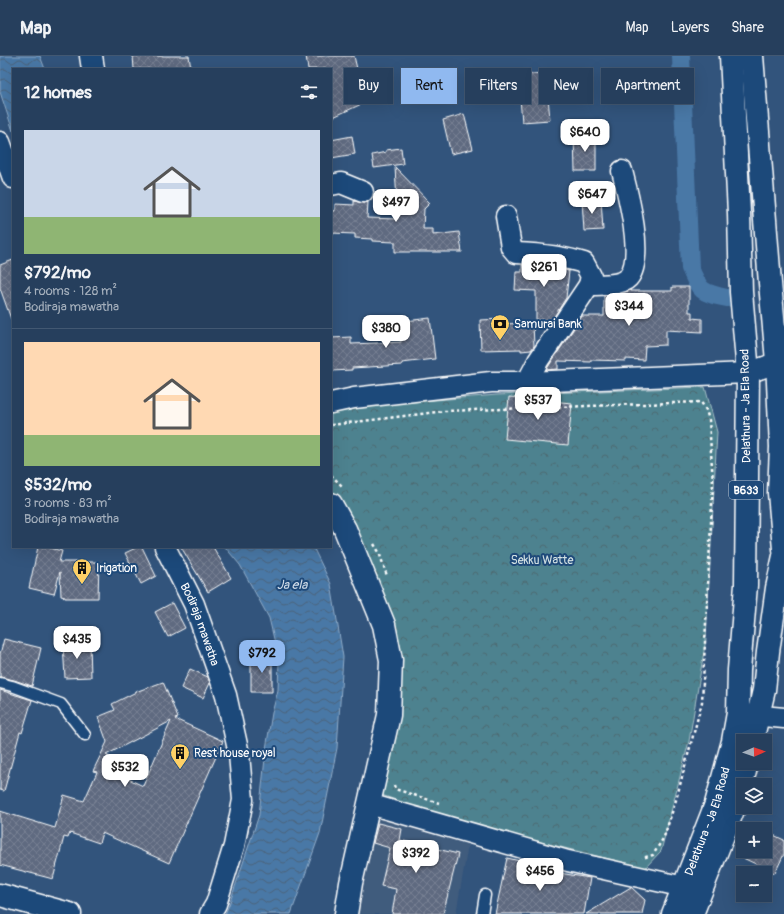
<!DOCTYPE html>
<meta charset="utf-8">
<style>
body{margin:0;font-family:Pangolin,sans-serif;background:#324a66;color:#f1f3f6;height:100vh;display:flex;flex-direction:column;font-size:15px;white-space:nowrap}
*{box-sizing:border-box;margin:0}
p{font-size:13px;color:#a4afbc}
.icon{flex:none;width:22px;height:22px;fill:none;stroke:currentColor;stroke-width:2;stroke-linecap:round;stroke-linejoin:round}
.map{position:relative;flex:1;overflow:hidden}
.side{position:absolute;left:12px;top:12px;width:320px;height:480px;display:flex;flex-direction:column;background:#263f5d;border-radius:0px;box-shadow:0 4px 16px #0002,0 0 0 1px #425872}
.side>*{flex:none}
.banner{position:absolute;left:344px;top:12px;width:380px;height:36px;display:flex;gap:8px}
.needle{width:26px;rotate:88deg}
.buttons{position:absolute;left:736px;top:678px;display:grid;gap:8px}
.buttons a{display:grid;place-items:center;width:36px;height:36px;border-radius:0px;background:#263f5d;box-shadow:0 4px 16px #0002,0 0 0 1px #425872;font-size:20px}
.price{position:absolute;translate:-50% -34px;padding:0 9px;border-radius:8px;background:#fff;color:#222;font-size:13px;line-height:26px;filter:drop-shadow(0 1px 2px #0008)}
.price::after{content:'';position:absolute;left:50%;top:24px;width:12px;height:9px;margin-left:-6px;background:inherit;clip-path:polygon(0 0,100% 0,50% 100%)}
.price.current{background:#90b9f0;color:#111}
ul{padding:0;list-style:none}
li{display:grid;align-content:center;gap:8px;height:212px;padding:0 12px}
li+li{border-top:1px solid #425872}
li span{display:grid;place-items:center;height:124px;border-radius:0px;color:#555}
li>.icon{margin-inline-start:auto}
span .icon{width:72px;height:72px;fill:#fffc;stroke-width:1}
li b{font-size:17px}
h2{display:flex;justify-content:space-between;align-items:center;height:48px;padding:0 12px;font-size:17px}
.tag{padding:0 14px;border-radius:0px;background:#263f5d;box-shadow:0 4px 16px #0002,0 0 0 1px #425872;font-size:14px;line-height:36px}
.tag.current{background:#90b9f0;color:#111}
header{display:flex;align-items:center;gap:24px;box-sizing:border-box;height:56px;padding:0 20px;background:#263f5d;border-bottom:1px solid #425872}
header strong{font-size:19px}
nav{display:flex;gap:22px;margin-inline-start:auto;font-size:14px}
.map>svg:first-child{display:block}
</style>
<header>
<strong>Map</strong>
<nav><a>Map</a><a>Layers</a><a>Share</a></nav>
</header>
<div class="map">
<svg width="784" height="858" viewBox="0 0 784 858">
<defs>
<pattern id="park-crowns" width="20" height="18" patternUnits="userSpaceOnUse"><rect width="20" height="18" fill="#4d828f"/><path d="M2 6a3 3 0 1 1 6 0M12 15a3 3 0 1 1 6 0" fill="none" stroke="#4d6a71"/></pattern>
<pattern id="water-waves" width="16" height="10" patternUnits="userSpaceOnUse"><rect width="16" height="10" fill="#4a78a6"/><path d="M0 5q4-4 8 0t8 0" fill="none" stroke="#4b6279"/></pattern>
<pattern id="building-cross-hatch" width="8" height="8" patternUnits="userSpaceOnUse"><rect width="8" height="8" fill="#5f6a80"/><path d="M0 0l8 8M0 8l8-8" fill="none" stroke="#778093"/></pattern>
</defs>
<rect width="100%" height="100%" fill="#32547c"/>
<filter id="ink" filterUnits="userSpaceOnUse"><feTurbulence type="fractalNoise" baseFrequency=".025" numOctaves="2"/><feDisplacementMap in="SourceGraphic" scale="8" xChannelSelector="R" yChannelSelector="G"/><feConvolveMatrix kernelMatrix="1 2 1 2 8 2 1 2 1" color-interpolation-filters="sRGB"/></filter>
<g filter="url(#ink)">
<!-- built -->
<path fill="#405b7d" d="M369,759L468,789L456,858H352Z"/>
<!-- park -->
<path fill="url(#park-crowns)" stroke="#a6c0c7" d="M705,331L717,376L706,583L689,685L661,795L645,812L452,764L379,738L387,565L331,456V356L399,347L497,339Z"/>
<!-- water -->
<g fill="url(#water-waves)" stroke="#92aeca">
<path d="M0,0H40L45,13H13V75L0,36Z"/>
<path d="M225,491H313L331,528L343,601L337,692L320,777L291,858H225L229,849L259,759L266,693L272,657L278,634L279,604L269,562L240,509Z"/>
</g>
<g fill="none" stroke-linecap="round" stroke-linejoin="round">
<!-- canal -->
<path stroke="#4a78a6" stroke-width="18" d="M681,0L690,212C700,235 701,237 727,242"/>
</g>
<!-- building -->
<g fill="url(#building-cross-hatch)" stroke="#fff" fill-rule="evenodd">
<path d="M133,0H189L191,13H134Z"/>
<path d="M306,0H354L360,26L375,20L381,34L364,42L366,46L331,62V13H308Z"/>
<path d="M546,17L550,64L522,66L518,19Z"/>
<path d="M464,58L473,93L451,98L443,64Z"/>
<path d="M352,80L355,98L331,102V84Z"/>
<path d="M574,80H596V115H575Z"/>
<path d="M401,92L403,108L374,112L372,99L386,96V94Z"/>
<path d="M395,111L430,147L424,153L423,173H433V179L459,176L462,196H395V186L372,185V183L355,182V178L331,177V155H335V148L354,149V145L364,147L368,146L367,162L398,163Z"/>
<path d="M601,143L603,174L584,175L582,144Z"/>
<path d="M13,204V262L11,263L0,232V209Z"/>
<path d="M522,209L549,211L569,215L566,242L552,264H536V235L515,234L516,216H522Z"/>
<path d="M672,231H689V256H692V262L702,263V276L666,274V289L645,290L644,304L626,303V305L591,304V306L558,305V313L546,314L582,260H604V240L618,238L631,234V235H672Z"/>
<path d="M430,262L435,303L402,307V309L352,312V314L331,315V282L351,281V288L401,286L398,266Z"/>
<path d="M503,263V268L533,267L534,290L531,294L521,295V293L481,294L480,264Z"/>
<path d="M509,341L572,347L568,389L505,383Z"/>
<path d="M38,491H46L62,495L59,506H99L98,542H65V541L61,540L60,516L54,538L29,532Z"/>
<path d="M138,491H142L156,520L141,528L125,497Z"/>
<path d="M181,491H213L231,522L208,536Z"/>
<path d="M172,547L185,572L168,581L155,556Z"/>
<path d="M4,583L41,592L32,630L14,624L0,621V598Z"/>
<path d="M90,587L91,621L65,622L63,588Z"/>
<path d="M272,600V636H251V601Z"/>
<path d="M190,613L208,621L210,627L203,642L181,632Z"/>
<path d="M163,626L178,662L175,663L223,685L169,807L102,777L99,787L70,777L68,782L64,781L53,823L0,809V755L55,772L64,739L84,745L97,716L93,715L107,686L98,661L115,654L112,648L138,635ZM171,665L143,730L112,715L117,705L106,699Z"/>
<path d="M0,634L32,644L22,677L20,676L4,735L0,734Z"/>
<path d="M378,767L402,773L400,784L458,798L443,858H392L396,833L381,830L390,792L373,787Z"/>
<path d="M765,775L784,784V798L775,817L743,802L746,795H765Z"/>
<path d="M507,802L529,807L528,812L590,822L584,858H495Z"/>
<path d="M631,831L645,844L642,858H586Z"/>
</g>
<g fill="none" stroke-linecap="round" stroke-linejoin="round">
<!-- service casing -->
<g stroke="#fff" stroke-width="13">
<g id="service">
<path d="M0,627L12,630L61,648L85,679"/>
<path d="M482,858L485,839"/>
</g>
</g>
<!-- minor casing -->
<g stroke="#fff" stroke-width="23">
<g id="minor">
<path d="M0,86L13,122"/>
<path d="M331,129L341,127L363,136"/>
<path d="M506,160L511,191L516,197C539,198 562,200 584,207L591,220L589,229L538,305L527,326"/>
<path d="M589,229C599,229 622,229 628,222C645,203 628,138 622,115"/>
<path d="M331,347L354,342L491,326H527L748,317L784,304"/>
<path id="s1" d="M165,491L194,548L226,639L239,698L243,744L234,790L216,848L210,858"/>
<path d="M742,658L784,662"/>
<path d="M369,748L568,805L684,831"/>
</g>
</g>
<!-- tertiary casing -->
<g stroke="#fff" stroke-width="25">
<g id="tertiary">
<path d="M91,0L93,13"/>
<path d="M331,448L345,473L384,569L391,604L389,659L351,827L346,858"/>
<path d="M0,839L70,858"/>
</g>
</g>
<!-- primary casing -->
<g stroke="#fff" stroke-width="25">
<g id="primary">
<path d="M752,0L770,227L777,305L781,391L779,437L784,493"/>
<path d="M752,685L764,634L768,596L777,532L784,500"/>
<path id="s2" d="M673,858L716,748L733,685L738,657L739,614L746,529L748,317L741,236L739,157L731,0"/>
<path d="M692,858L739,739L747,707"/>
</g>
</g>
<!-- path -->
<g stroke="#fff" stroke-width="2.5" stroke-dasharray="3 3" stroke-linecap="butt">
<path d="M331,369L445,355L701,346L706,354L709,364L713,427L702,646L676,744L664,781L653,799L642,802"/>
<path d="M331,419L343,431"/>
<path d="M374,488L379,496L387,520"/>
<path d="M394,729L395,733L439,747"/>
</g>
<!-- service -->
<use href="#service" stroke="#1f4a7a" stroke-width="10"/>
<!-- minor -->
<use href="#minor" stroke="#1f4a7a" stroke-width="20"/>
<!-- tertiary -->
<use href="#tertiary" stroke="#1f4a7a" stroke-width="22"/>
<!-- primary -->
<use href="#primary" stroke="#1f4a7a" stroke-width="22"/>
</g>
</g>
<!-- icons -->
<defs>
<g id="bank-pin" transform="scale(1)"><path d="M0 17L-7.5 6A9.5 9.5 0 1 1 7.5 6Z" fill="#ffd166" stroke="#1f4a7a"/><path d="M-6-4H6V4H-6ZM0-2.3a2.3 2.3 0 1 0 0 4.6a2.3 2.3 0 1 0 0-4.6Z" fill="#111"/></g>
<g id="building-pin" transform="scale(1)"><path d="M0 17L-7.5 6A9.5 9.5 0 1 1 7.5 6Z" fill="#ffd166" stroke="#1f4a7a"/><path d="M-4-6H4V6H1V3H-1V6H-4ZM-2.5-4.3h1.7v1.8h-1.7ZM.8-4.3h1.7v1.8H.8ZM-2.5-1h1.7V.8h-1.7ZM.8-1h1.7V.8H.8Z" fill="#111"/></g>
</defs>
<g fill-rule="evenodd">
<use href="#bank-pin" x="500" y="268"/>
<use href="#building-pin" x="82" y="512"/>
<use href="#building-pin" x="180" y="697"/>
</g>
<g text-anchor="middle" dominant-baseline="central" stroke-width="4" stroke-linejoin="round" paint-order="stroke">
<!-- shield labels -->
<rect fill="#1f4a7a" stroke="#bcc9d7" stroke-width="1" x="729" y="425" width="34" height="18" rx="3"/>
<g font-size="11" font-weight="bold" fill="#fff">
<text x="746" y="434">B633</text>
</g>
<!-- poi labels -->
<g font-size="12" fill="#fff" stroke="#1f4a7a" text-anchor="start">
<text x="514" y="268">Samurai Bank</text>
<text x="96" y="512">Irigation</text>
<text x="194" y="697">Rest house royal</text>
</g>
<!-- street labels -->
<g font-size="12" fill="#fff" stroke="#1f4a7a">
<text transform="translate(746 350) rotate(-91)">Delathura - Ja Ela Road</text>
<text stroke="none"><textPath href="#s1" startOffset="85">Bodiraja mawatha</textPath></text>
<text stroke="none"><textPath href="#s2" startOffset="99">Delathura - Ja Ela Road</textPath></text>
</g>
<!-- park labels -->
<g font-size="12" fill="#d2e0e3" stroke="#1f4a7a">
<text x="542" y="504">Sekku Watte</text>
</g>
<!-- water labels -->
<g font-size="13" font-style="italic" fill="#d2dde9" stroke="#1f4a7a">
<text x="292" y="529">Ja ela</text>
</g>
</g>
</svg>
<div class="buttons">
<a><svg class="needle" viewBox="-14 -14 28 28"><path d="M0-13l5 13h-10z" fill="#e53935"/><path d="M0 13l5-13h-10z" fill="#a4afbc"/></svg></a>
<a><svg class="icon" aria-label="layers" viewBox="0 0 24 24"><path d="M12 4l9 5-9 5-9-5zM3 14l9 5 9-5"/></svg></a>
<a>+</a>
<a>−</a>
</div>
<b class="price" style="left:585px;top:97px">$640</b>
<b class="price" style="left:592px;top:159px">$647</b>
<b class="price" style="left:396px;top:167px">$497</b>
<b class="price" style="left:544px;top:232px">$261</b>
<b class="price" style="left:629px;top:271px">$344</b>
<b class="price" style="left:386px;top:293px">$380</b>
<b class="price" style="left:538px;top:365px">$537</b>
<b class="price" style="left:77px;top:604px">$435</b>
<b class="price current" style="left:262px;top:618px">$792</b>
<b class="price" style="left:125px;top:732px">$532</b>
<b class="price" style="left:416px;top:818px">$392</b>
<b class="price" style="left:540px;top:836px">$456</b>
<div class="banner">
<a class="tag">Buy</a>
<a class="tag current">Rent</a>
<a class="tag">Filters</a>
<a class="tag">New</a>
<a class="tag">Apartment</a>
</div>
<section class="side">
<h2>12 homes<svg class="icon" aria-label="filters" viewBox="0 0 24 24"><path d="M4 7h16M4 17h16"/><circle cx="9" cy="7" r="2"/><circle cx="15" cy="17" r="2"/></svg></h2>
<ul>
<li><span style="background:linear-gradient(#c9d6e8 70%,#8fb573 0)"><svg class="icon" aria-label="home" viewBox="0 0 24 24"><path d="M3 11l9-7 9 7M6 9v11h12V9"/></svg></span><div><b>$792/mo</b><p>4 rooms · 128 m²</p><p>Bodiraja mawatha</p></div></li>
<li><span style="background:linear-gradient(#ffd9b3 75%,#8fb573 0)"><svg class="icon" aria-label="home" viewBox="0 0 24 24"><path d="M3 11l9-7 9 7M6 9v11h12V9"/></svg></span><div><b>$532/mo</b><p>3 rooms · 83 m²</p><p>Bodiraja mawatha</p></div></li>
</ul>
</section>
</div>
